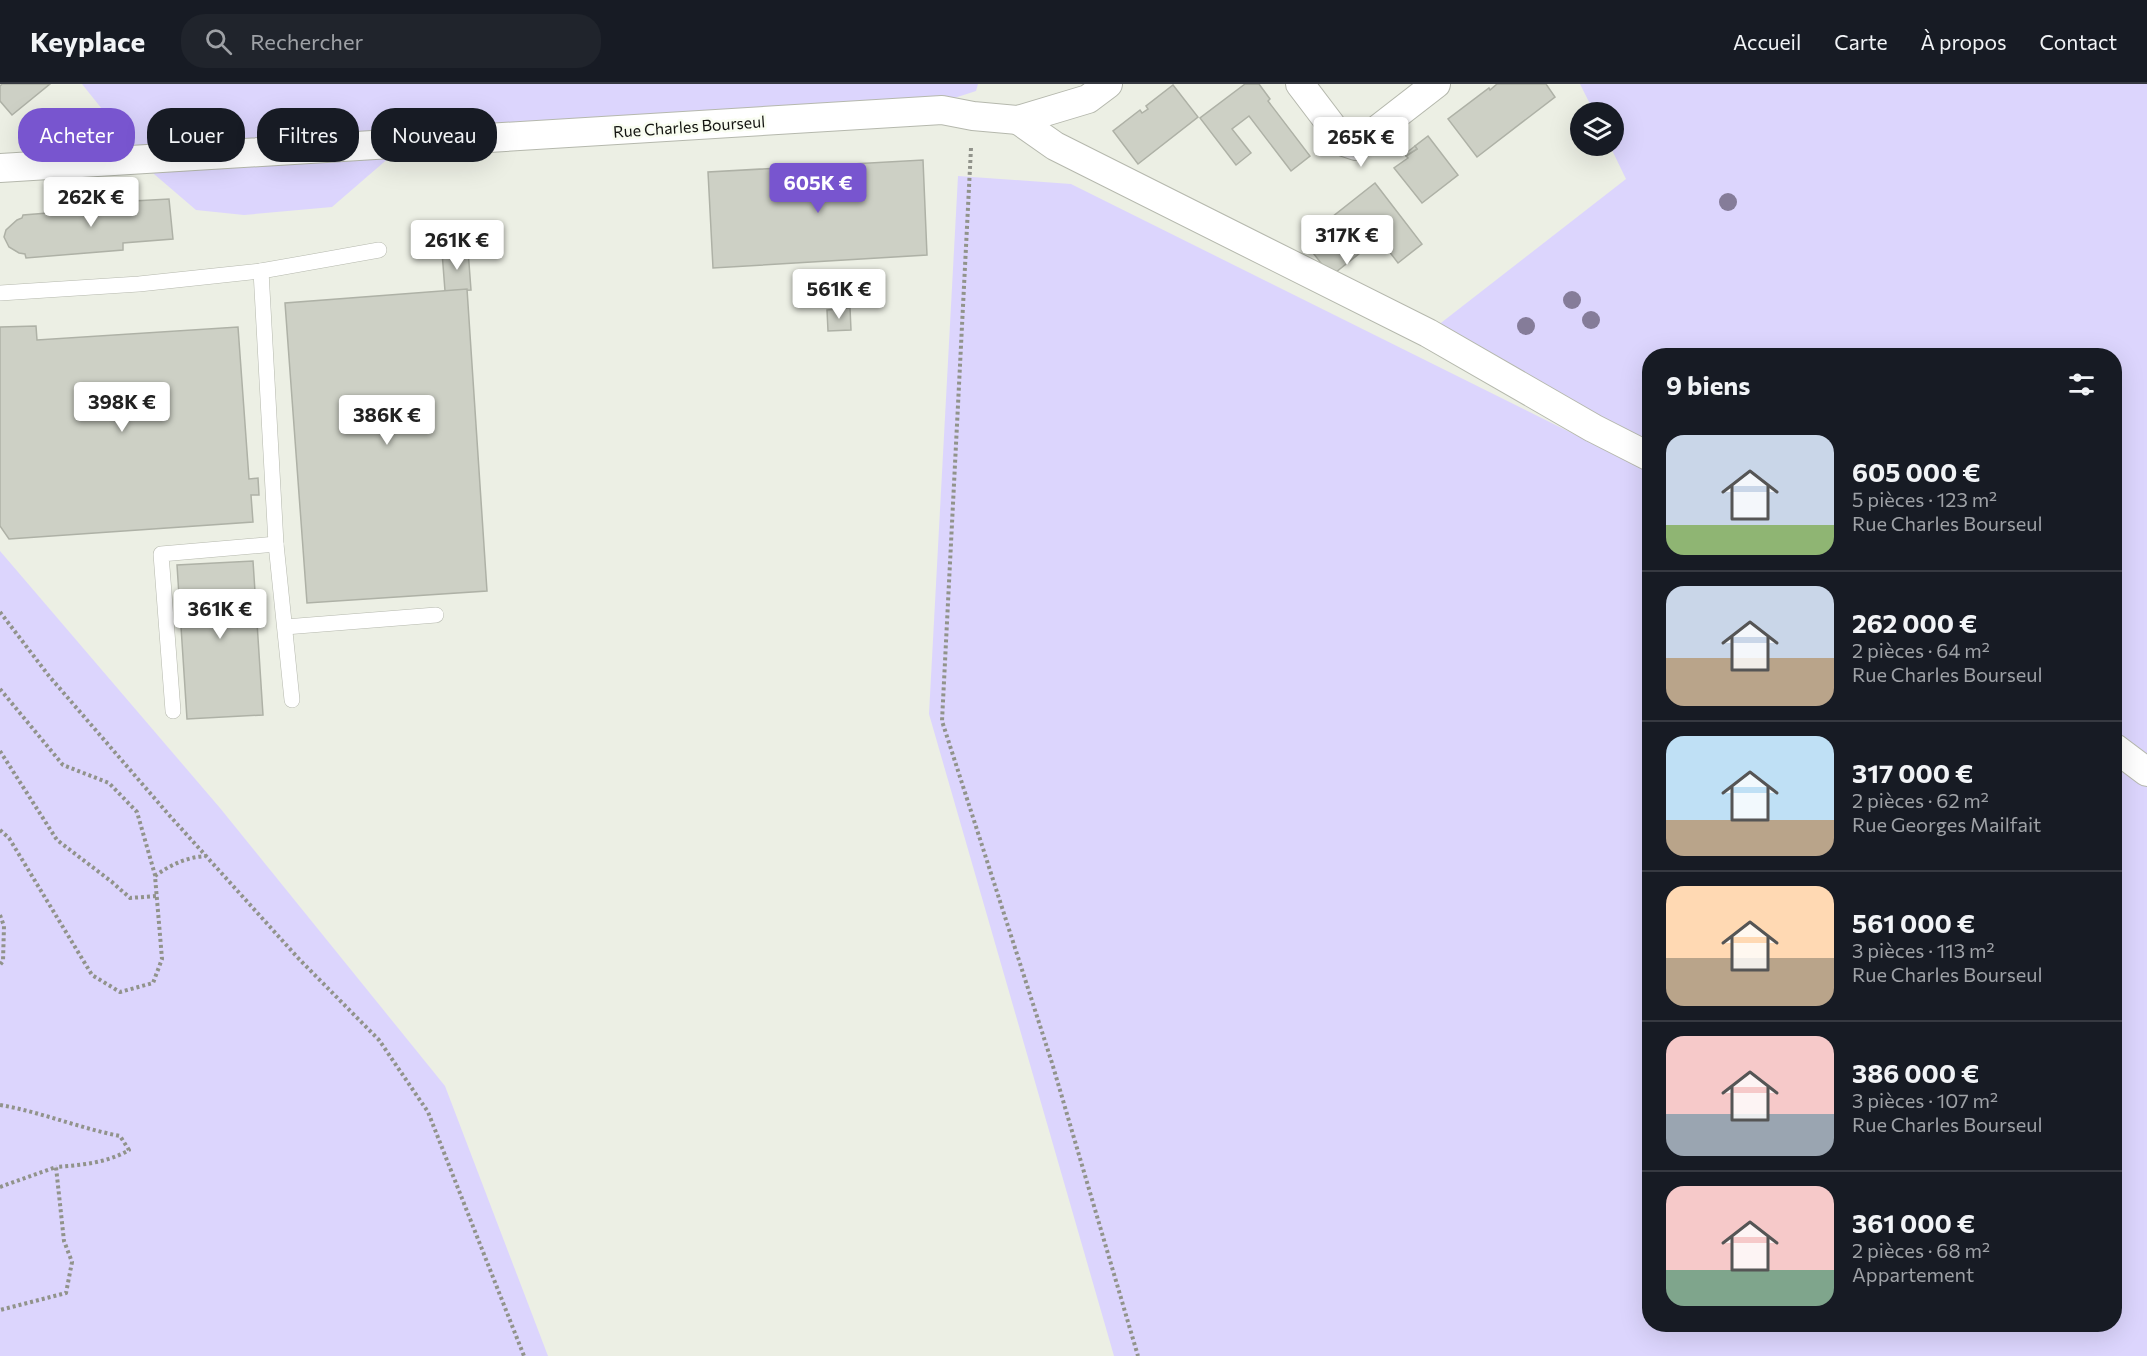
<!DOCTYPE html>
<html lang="fr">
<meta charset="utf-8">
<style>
body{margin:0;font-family:Commissioner,sans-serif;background:#20242c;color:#f1f3f6;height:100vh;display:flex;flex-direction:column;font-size:22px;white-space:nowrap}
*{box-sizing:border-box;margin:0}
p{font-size:20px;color:#9ea1a6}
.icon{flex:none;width:33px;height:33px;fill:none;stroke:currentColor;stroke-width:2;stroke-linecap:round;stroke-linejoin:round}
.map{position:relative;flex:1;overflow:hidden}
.drawer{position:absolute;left:1642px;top:264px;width:480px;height:984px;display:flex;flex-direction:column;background:#171b24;border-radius:24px;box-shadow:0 6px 24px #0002}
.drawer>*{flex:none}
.top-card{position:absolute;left:18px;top:24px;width:570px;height:54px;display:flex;gap:12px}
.buttons{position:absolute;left:1570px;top:18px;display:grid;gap:12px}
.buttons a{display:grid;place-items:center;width:54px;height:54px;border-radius:50%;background:#171b24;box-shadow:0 6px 24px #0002;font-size:30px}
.price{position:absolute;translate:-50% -51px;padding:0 14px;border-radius:6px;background:#fff;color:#222;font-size:20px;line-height:39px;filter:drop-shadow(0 2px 3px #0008)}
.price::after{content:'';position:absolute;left:50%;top:36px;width:18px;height:14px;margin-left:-9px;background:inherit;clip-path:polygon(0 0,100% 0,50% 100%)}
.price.current{background:#7855cf;color:#fff}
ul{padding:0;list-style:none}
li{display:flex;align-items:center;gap:18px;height:150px;padding:0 24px}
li+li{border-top:2px solid #363941}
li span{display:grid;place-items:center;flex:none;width:168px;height:120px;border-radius:18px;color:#555}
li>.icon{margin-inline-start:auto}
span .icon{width:72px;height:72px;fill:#fffc;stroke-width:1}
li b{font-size:26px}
h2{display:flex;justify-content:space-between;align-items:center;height:72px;padding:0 24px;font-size:26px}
.pill{padding:0 21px;border-radius:24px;background:#171b24;box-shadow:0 6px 24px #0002;font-size:21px;line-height:54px}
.pill.current{background:#7855cf;color:#fff}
header{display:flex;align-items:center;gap:36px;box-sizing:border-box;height:84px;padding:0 30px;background:#171b24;border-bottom:2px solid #363941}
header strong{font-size:28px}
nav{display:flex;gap:33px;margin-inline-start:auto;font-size:21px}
.search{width:420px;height:54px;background:#20242c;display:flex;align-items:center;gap:15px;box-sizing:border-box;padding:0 21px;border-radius:24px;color:#9ea1a6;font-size:22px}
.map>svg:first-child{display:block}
</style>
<header>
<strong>Keyplace</strong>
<div class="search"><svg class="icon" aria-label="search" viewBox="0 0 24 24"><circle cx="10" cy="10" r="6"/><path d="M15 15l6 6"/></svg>Rechercher</div>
<nav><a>Accueil</a><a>Carte</a><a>À propos</a><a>Contact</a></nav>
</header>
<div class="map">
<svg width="2147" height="1272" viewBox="0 0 2147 1272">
<rect width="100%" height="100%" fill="#ecefe4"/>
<!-- green -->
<g fill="#dcd5fd">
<path d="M82,0H978L976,7L945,17L420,47L332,123L244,131L196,126L154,90Z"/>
<path d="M1580,0H2147V1272H1114L929,630L958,92L1071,100L1650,388V1240H2115V272H1650V373L1428,249L1626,95L1610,62H1614V28H1594Z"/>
<path d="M0,467L220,724L445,1002L548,1272H0Z"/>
</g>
<!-- building -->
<g fill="#cdd0c5" stroke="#aeb1a6" stroke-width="1.5">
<path d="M2,0H50L12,31L0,17V2Z"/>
<path d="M1245,0H1259L1270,15L1268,17L1310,72L1291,87L1249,32L1232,45L1251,69L1236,81L1200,34Z"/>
<path d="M1497,0H1546L1555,13L1477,73L1448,35L1489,4L1490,6Z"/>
<path d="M1173,1L1198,33L1138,80L1113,47L1140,26L1142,29L1148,25L1146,22Z"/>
<path d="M1428,52L1458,91L1422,119L1394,84L1408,74L1406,72L1417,65L1415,62Z"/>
<path d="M1415,62L1417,65L1406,72L1405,70Z"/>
<path d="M923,76L927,171L713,184L708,88Z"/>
<path d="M1375,99L1422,160L1398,179L1379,154L1331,192L1303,156Z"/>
<path d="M169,115L173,155L123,159V166L26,174L25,170L19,169L9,163L4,153L6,146L17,136L22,134L23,131L60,128V121Z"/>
<path d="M468,166L471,206L445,207L442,168Z"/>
<path d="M467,205L487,507L307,519L285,219Z"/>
<path d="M850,224L851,246L828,247L827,226Z"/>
<path d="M36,242L37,256L238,243L249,395L258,394L259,411H251L253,438L9,455L0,442V243Z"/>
<path d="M253,477L263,631L187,635L177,481Z"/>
</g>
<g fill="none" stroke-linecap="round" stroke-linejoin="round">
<!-- lane casing -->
<g stroke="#b5b8ad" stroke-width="16">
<g id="lane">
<path d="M261,187L379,166"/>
<path d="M0,209L139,200L261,187L276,460L161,470L173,627"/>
<path d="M276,460L292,616"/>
<path d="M285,543L436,531"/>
</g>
</g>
<!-- street casing -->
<g stroke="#b5b8ad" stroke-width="30">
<g id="street">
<path d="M1300,0L1344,58L1356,62L1436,0"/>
<path d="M1018,36L1055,62L1428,249L1593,344L1650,373"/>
<path d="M0,84L942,26L973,32L1018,36L1088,15L1108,0"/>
<path d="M2115,664L2147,688"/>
</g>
</g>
<!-- path -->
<g stroke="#91938b" stroke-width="4" stroke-dasharray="3 3" stroke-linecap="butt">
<path d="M971,64L942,637L1052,979L1138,1272"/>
<path d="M0,528L49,592L169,731L299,875L379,956L428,1028L524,1272"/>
<path d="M0,605L63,681L109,699L137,728L155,791"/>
<path d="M0,667L57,756L112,798L130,814L156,812"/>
<path d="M0,746L9,754L92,891L120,908L153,899L162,875L155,792C170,781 187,773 206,772"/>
<path d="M0,831L4,842L3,877L0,881"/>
<path d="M0,1021C41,1028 79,1044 120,1052L129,1066C107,1079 81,1081 56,1083"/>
<path d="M0,1103L56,1083L64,1157L72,1178L66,1209L0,1226"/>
</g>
<!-- lane -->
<use href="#lane" stroke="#fff" stroke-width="15"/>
<!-- street -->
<use href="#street" stroke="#fff" stroke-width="28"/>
</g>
<!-- trees -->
<g fill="#857c99">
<circle cx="1728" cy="118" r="9"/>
<circle cx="1572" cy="216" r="9"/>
<circle cx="1591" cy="236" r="9"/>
<circle cx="1526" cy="242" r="9"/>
</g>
<g text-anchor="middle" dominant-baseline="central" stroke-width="5" stroke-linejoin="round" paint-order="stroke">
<!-- street labels -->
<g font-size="16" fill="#131410" stroke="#f9fdf1">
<text transform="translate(689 42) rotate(-4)">Rue Charles Bourseul</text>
</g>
</g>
</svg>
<div class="buttons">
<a><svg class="icon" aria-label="layers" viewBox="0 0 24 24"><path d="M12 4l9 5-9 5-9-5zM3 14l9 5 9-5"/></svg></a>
</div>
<b class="price" style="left:1361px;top:84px">265K €</b>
<b class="price current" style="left:818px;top:130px">605K €</b>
<b class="price" style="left:91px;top:144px">262K €</b>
<b class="price" style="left:1347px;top:182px">317K €</b>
<b class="price" style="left:457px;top:187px">261K €</b>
<b class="price" style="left:839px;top:236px">561K €</b>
<b class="price" style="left:122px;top:349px">398K €</b>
<b class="price" style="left:387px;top:362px">386K €</b>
<b class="price" style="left:220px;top:556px">361K €</b>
<div class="top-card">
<a class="pill current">Acheter</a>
<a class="pill">Louer</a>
<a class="pill">Filtres</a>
<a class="pill">Nouveau</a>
</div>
<section class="drawer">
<h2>9 biens<svg class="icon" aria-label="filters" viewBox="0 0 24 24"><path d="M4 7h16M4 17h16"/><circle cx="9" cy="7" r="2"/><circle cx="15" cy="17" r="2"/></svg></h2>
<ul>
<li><span style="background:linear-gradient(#c9d6e8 75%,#8fb573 0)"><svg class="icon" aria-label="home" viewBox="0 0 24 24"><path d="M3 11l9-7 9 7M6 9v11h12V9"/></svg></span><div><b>605 000 €</b><p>5 pièces · 123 m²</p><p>Rue Charles Bourseul</p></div></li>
<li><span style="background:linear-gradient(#c9d6e8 60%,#b9a48a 0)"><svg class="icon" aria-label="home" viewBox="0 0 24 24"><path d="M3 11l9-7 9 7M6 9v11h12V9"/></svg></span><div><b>262 000 €</b><p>2 pièces · 64 m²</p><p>Rue Charles Bourseul</p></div></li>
<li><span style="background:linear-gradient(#bfe0f5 70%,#b9a48a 0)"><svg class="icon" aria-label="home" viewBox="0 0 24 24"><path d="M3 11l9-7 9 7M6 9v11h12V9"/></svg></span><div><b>317 000 €</b><p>2 pièces · 62 m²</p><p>Rue Georges Mailfait</p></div></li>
<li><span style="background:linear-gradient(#ffd9b3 60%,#b9a48a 0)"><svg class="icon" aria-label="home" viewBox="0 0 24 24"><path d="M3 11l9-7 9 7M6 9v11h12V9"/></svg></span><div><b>561 000 €</b><p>3 pièces · 113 m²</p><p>Rue Charles Bourseul</p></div></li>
<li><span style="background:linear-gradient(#f6c9c9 65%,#9aa5b1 0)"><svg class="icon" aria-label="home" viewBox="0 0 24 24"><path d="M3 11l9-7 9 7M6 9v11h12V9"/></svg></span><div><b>386 000 €</b><p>3 pièces · 107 m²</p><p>Rue Charles Bourseul</p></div></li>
<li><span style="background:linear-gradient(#f6c9c9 70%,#7fa58c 0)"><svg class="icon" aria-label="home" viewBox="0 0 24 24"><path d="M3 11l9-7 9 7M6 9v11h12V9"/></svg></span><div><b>361 000 €</b><p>2 pièces · 68 m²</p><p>Appartement</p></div></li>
</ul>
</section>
</div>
